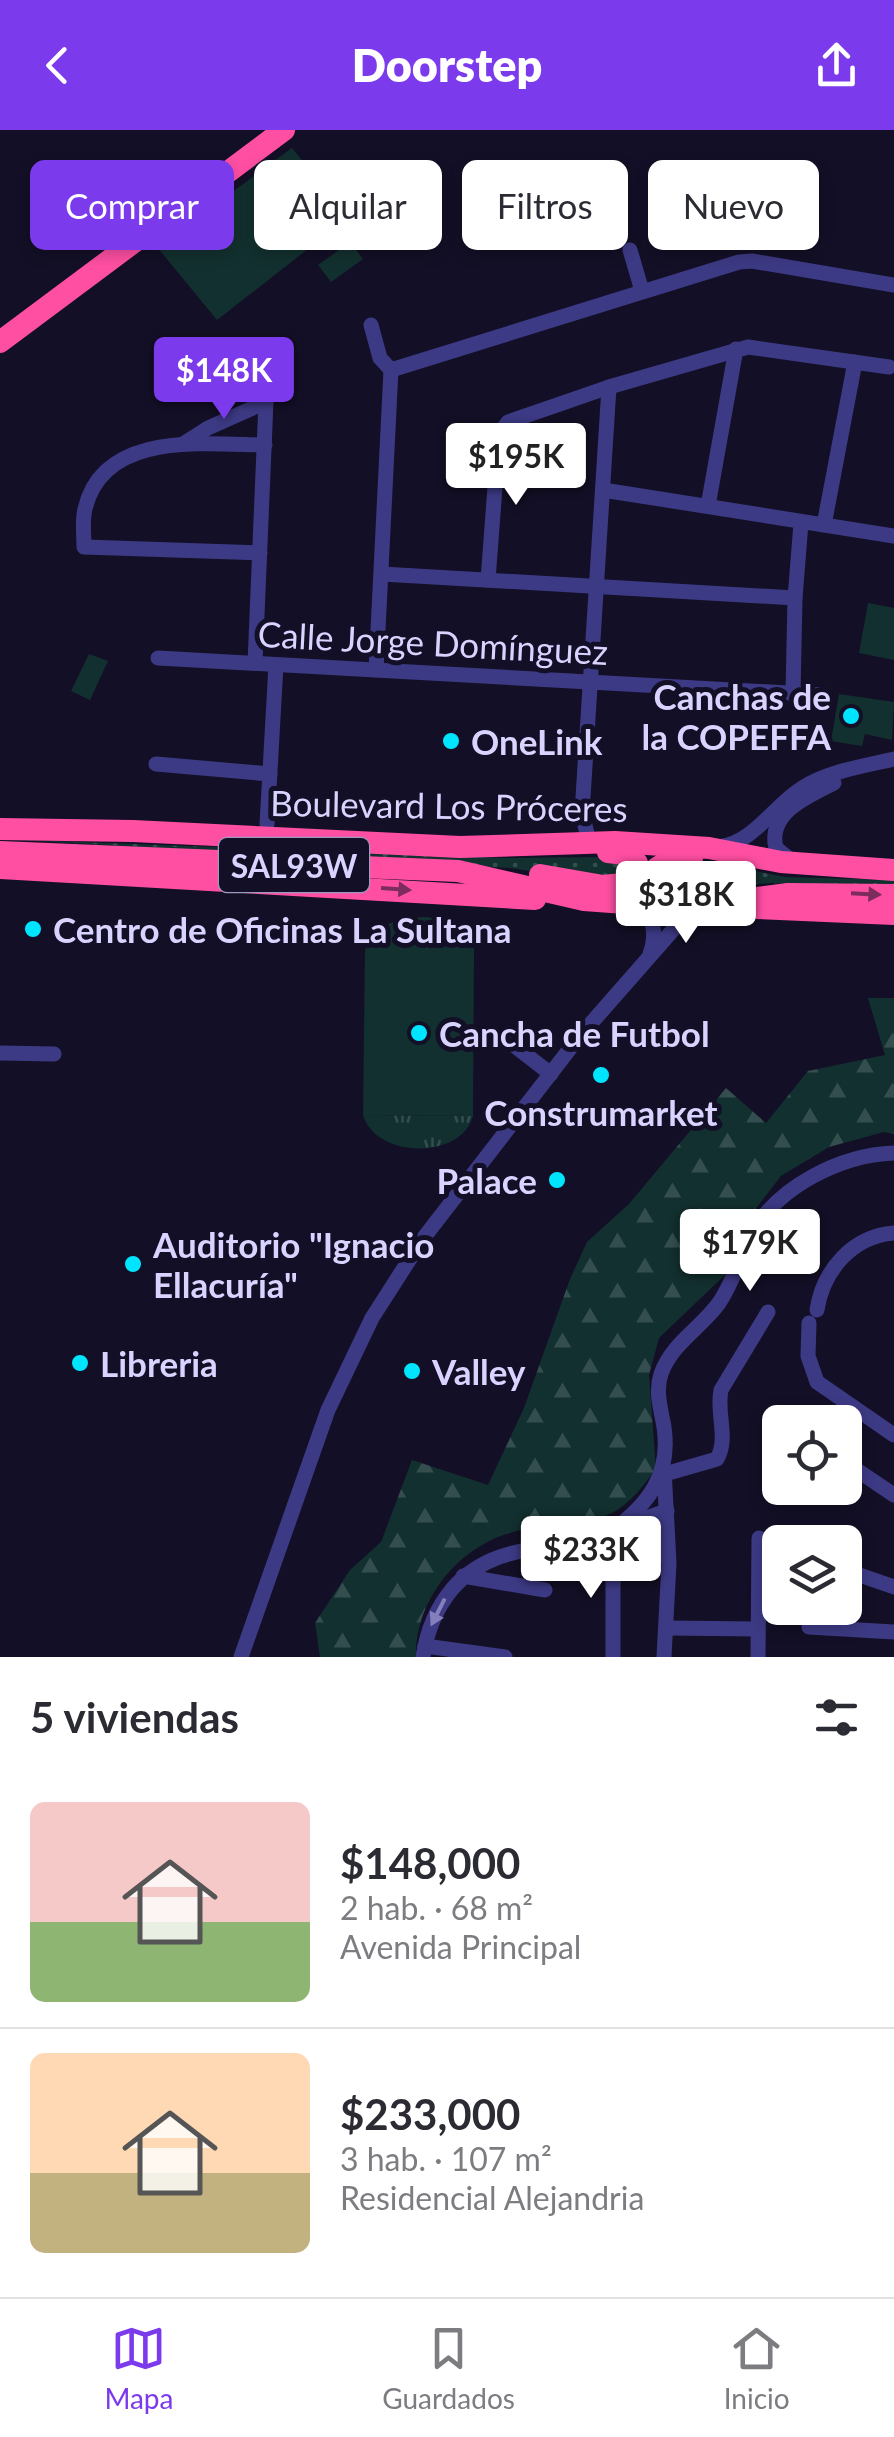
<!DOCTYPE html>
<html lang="es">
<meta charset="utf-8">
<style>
body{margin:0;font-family:Lato,sans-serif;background:#f2f2f3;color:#2b2b33;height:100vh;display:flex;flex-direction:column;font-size:38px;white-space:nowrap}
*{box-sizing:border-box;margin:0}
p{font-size:32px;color:#7c7c81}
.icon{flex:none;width:55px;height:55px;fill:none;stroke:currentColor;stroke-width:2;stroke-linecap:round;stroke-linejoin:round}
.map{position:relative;height:1527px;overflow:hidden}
.side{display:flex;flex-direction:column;background:#fff;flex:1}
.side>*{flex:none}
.guide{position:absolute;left:30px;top:30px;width:835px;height:90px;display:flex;gap:20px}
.buttons{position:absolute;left:762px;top:1275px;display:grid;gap:20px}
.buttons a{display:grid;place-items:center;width:100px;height:100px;border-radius:15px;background:#fff;box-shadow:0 5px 15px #0003;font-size:50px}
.price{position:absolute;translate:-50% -85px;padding:0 22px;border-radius:10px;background:#fff;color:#222;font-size:32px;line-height:65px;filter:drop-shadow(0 2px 5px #0008)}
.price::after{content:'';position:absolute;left:50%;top:60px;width:30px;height:22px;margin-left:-15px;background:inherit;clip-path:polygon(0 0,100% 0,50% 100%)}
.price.active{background:#7c3aed;color:#fff}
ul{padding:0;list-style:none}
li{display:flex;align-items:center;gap:30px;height:250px;padding:0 30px}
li+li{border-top:2px solid #e1e1e2}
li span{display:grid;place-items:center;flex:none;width:280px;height:200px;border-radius:15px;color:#555}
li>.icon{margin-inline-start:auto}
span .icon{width:120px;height:120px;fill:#fffc;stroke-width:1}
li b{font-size:42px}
h2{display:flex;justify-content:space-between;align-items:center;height:120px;padding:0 30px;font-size:42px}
.chip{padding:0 35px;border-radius:15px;background:#fff;box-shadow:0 5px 15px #0003;font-size:35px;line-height:90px}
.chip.active{background:#7c3aed;color:#fff}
header{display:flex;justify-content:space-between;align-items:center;height:130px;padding:0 30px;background:#7c3aed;color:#fff;font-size:45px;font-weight:800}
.dock{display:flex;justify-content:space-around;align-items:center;height:140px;border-top:2px solid #e1e1e2;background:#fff;font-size:28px;color:#7c7c81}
.dock a{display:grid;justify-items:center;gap:5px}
.dock .active{color:#7c3aed}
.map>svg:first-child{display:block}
</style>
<header><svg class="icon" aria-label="back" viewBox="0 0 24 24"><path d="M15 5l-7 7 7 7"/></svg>Doorstep<svg class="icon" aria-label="share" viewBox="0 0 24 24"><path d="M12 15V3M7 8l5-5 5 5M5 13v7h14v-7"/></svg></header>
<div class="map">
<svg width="894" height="1527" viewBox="0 0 894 1527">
<defs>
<pattern id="grass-tufts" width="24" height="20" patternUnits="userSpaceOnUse" patternTransform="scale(2.5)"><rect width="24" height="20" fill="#12302f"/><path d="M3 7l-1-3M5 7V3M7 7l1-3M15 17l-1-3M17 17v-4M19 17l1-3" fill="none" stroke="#344d4e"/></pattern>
<pattern id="forest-firs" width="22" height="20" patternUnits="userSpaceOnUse" patternTransform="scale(2.5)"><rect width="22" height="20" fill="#12302f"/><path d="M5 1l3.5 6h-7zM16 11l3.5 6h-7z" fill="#344d4e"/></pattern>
<pattern id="garden-dots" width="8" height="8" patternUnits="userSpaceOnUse" patternTransform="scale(2.5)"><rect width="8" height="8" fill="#12302f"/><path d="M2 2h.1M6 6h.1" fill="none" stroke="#344d4e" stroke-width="1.8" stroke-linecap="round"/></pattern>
<pattern id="water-ripples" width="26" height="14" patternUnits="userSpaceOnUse" patternTransform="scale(2.5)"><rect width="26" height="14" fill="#0c2248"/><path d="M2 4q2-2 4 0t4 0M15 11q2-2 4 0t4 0" fill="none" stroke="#2f4163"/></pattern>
</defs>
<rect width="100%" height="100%" fill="#130f26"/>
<!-- grass -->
<g fill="url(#grass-tufts)">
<path d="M423,787C445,788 468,798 474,820H365C373,794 399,788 423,787Z"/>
<path d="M363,985L473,986C461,1030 376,1029 363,985Z"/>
</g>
<!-- forest -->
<path fill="url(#forest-firs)" d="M868,868H894V1004L884,1002L829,1017L781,1046L743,1095L727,1143L659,1208L649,1245L656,1339C644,1355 630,1374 612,1383C583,1397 544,1393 513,1402C458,1417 415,1470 416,1527H320L315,1493L350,1440L381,1412L412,1330L488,1355L524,1278L570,1149L587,1112L629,1074L726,958L766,993L808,941L885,925Z"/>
<!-- garden -->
<g fill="url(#garden-dots)">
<path d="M1,709L506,728L606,727L627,737V743L584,749L510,738Z"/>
<path d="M681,730L705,731L785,747L894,750V759L771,753L696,759L675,757L665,742Z"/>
</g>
<!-- pitch -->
<g fill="#12302f">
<path d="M292,18L349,87L217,190L157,117Z"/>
<path d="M350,112L363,129L331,152L318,135Z"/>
<path d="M868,473L894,478V530L859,523Z"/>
<path d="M89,524L108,531L90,570L71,561Z"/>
<path d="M839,564L894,572L892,610L865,604L862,616L831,611Z"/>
<path d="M365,820H474L473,986L363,985Z"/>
</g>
<!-- water -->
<path fill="url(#water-ripples)" d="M412,75L434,105L419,115L397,85Z"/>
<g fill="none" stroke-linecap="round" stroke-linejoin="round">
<!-- minor -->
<g stroke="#3d3a85" stroke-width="15">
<path d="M630,120L642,161"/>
<path d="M371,195L380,228L391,240"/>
<path d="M391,240L739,132L752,131L894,155"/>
<path d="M183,314L208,298L266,272"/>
<path d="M603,360L894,406"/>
<path d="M708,376L736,219"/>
<path d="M824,395L855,232"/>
<path d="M260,423L84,417C84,405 82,391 85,379C103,301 204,314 265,315"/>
<path d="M382,444L795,468"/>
<path d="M488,450L499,304L508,292L609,257L748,217L889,237"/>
<path d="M158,528L824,565"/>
<path d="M255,533L268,224"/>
<path d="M376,540L391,240"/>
<path d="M793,563L795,468L801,393"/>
<path d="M156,634L270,644"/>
<path d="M267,694L276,535"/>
<path d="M589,712L582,683L609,257"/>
<path d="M719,717C755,712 773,676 802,658C829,641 864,636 894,629"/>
<path d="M792,731L776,718C767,683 808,666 834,653"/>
<path d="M635,775C655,785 657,804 650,824"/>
<path d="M503,907L551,944"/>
<path d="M0,923L54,924"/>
<path d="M817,1180C823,1140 853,1106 894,1103"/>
<path d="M809,1193L808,1226L817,1252L894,1305"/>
<path d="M774,1285L785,1292"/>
<path d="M845,1332L894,1365"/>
<path d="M665,1344L717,1329C729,1308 716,1283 721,1260L768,1182"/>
<path d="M627,1399C649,1398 660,1410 668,1430"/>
<path d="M613,1400C649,1374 671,1344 664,1297C661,1279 655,1262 661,1244C672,1213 701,1198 719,1173C734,1151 740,1126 752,1104C778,1056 841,1025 894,1023"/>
<path d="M836,1403V1412"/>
<path d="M845,1440L894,1457"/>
<path d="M463,1446L545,1460"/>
<path d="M809,1497L894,1502"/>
<path d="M666,1498L757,1499"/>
<path d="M425,1516L505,1527"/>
<path d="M241,1527L328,1280L372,1188L422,1110L579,907L694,776"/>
<path d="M423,1527C427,1500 436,1478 453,1458C491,1415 544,1420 595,1407C619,1400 643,1388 667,1381"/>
<path d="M613,1527V1400"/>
<path d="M664,1527L669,1433L664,1339"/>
<path d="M758,1527L759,1408"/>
</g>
<!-- highway -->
<g stroke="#ff4fa3" stroke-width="22">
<path d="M0,212L284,0"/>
<path d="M0,699L133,701L460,717L615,712L709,718L781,732L894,740"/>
<path d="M0,722L458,741L584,770L666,776H694L788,764L894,765"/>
<path d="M692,728L675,727L657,738L656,746L665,759L694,763"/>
<path d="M0,738L535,769"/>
<path d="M540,745L603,756L633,753L638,744L637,733L625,724L608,722"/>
<path d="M757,778L894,784"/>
</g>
</g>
<!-- one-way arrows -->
<defs><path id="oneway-solid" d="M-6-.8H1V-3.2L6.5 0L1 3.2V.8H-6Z" transform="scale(2.5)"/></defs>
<g fill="#7d2c5e">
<use href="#oneway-solid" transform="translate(396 759) rotate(4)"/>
<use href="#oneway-solid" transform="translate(866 764) rotate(3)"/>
</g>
<use fill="#837fbc" href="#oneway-solid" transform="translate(438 1482) rotate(117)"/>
<!-- markers -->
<g fill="#00e5ff" stroke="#130f26" stroke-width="4">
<circle cx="851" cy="586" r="10"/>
<circle cx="451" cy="611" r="10"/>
<circle cx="33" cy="799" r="10"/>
<circle cx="419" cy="903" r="10"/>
<circle cx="601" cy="945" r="10"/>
<circle cx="557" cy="1050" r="10"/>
<circle cx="133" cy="1134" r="10"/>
<circle cx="80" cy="1233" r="10"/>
<circle cx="412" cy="1241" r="10"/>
</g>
<g text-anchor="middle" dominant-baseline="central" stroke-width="10" stroke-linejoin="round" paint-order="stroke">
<!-- shield labels -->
<rect fill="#130f26" stroke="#9e99be" stroke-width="2.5" x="219" y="708" width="150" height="54" rx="8"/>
<g font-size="32" font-weight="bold" fill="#d9d4ff">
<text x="294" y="735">SAL93W</text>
</g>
<!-- street labels -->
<g font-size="35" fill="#d9d4ff" stroke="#130f26">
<text transform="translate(433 512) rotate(3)">Calle Jorge Domínguez</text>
<text transform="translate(449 675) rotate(1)">Boulevard Los Próceres</text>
</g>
<!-- poi labels -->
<g font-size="35" font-weight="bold" fill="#d9d4ff" stroke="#130f26" text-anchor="start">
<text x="831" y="566" text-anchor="end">Canchas de<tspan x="831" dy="40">la COPEFFA</tspan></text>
<text x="471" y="611">OneLink</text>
<text x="53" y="799">Centro de Oficinas La Sultana</text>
<text x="439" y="903">Cancha de Futbol</text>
<text x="601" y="982" text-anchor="middle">Construmarket</text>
<text x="537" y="1050" text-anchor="end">Palace</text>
<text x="153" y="1114">Auditorio "Ignacio<tspan x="153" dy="40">Ellacuría"</tspan></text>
<text x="100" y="1233">Libreria</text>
<text x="432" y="1241">Valley</text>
</g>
</g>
</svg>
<div class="buttons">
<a><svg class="icon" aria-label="locate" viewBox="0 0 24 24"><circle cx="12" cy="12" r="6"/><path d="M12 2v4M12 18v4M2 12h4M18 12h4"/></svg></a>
<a><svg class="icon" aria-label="layers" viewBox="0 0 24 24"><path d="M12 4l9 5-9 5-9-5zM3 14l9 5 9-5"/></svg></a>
</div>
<b class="price active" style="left:224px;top:292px">$148K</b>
<b class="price" style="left:516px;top:378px">$195K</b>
<b class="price" style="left:686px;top:816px">$318K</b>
<b class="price" style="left:750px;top:1164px">$179K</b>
<b class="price" style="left:591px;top:1471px">$233K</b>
<div class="guide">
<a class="chip active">Comprar</a>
<a class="chip">Alquilar</a>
<a class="chip">Filtros</a>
<a class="chip">Nuevo</a>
</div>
</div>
<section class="side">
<h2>5 viviendas<svg class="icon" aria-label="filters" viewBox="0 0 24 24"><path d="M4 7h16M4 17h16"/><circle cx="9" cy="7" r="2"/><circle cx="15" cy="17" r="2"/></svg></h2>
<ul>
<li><span style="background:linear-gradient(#f6c9c9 60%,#8fb573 0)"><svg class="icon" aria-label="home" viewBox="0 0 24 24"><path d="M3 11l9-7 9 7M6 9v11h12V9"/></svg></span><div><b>$148,000</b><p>2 hab. · 68 m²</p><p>Avenida Principal</p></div></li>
<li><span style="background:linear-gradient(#ffd9b3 60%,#c2b280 0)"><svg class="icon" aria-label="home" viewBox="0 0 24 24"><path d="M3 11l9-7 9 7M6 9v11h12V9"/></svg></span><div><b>$233,000</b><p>3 hab. · 107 m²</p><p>Residencial Alejandria</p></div></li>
</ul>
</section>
<nav class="dock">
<a class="active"><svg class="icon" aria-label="map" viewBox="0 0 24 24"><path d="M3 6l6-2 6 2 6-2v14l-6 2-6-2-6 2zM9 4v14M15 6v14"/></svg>Mapa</a>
<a><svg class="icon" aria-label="saved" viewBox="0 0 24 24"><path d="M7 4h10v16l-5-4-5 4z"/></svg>Guardados</a>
<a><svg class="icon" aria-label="home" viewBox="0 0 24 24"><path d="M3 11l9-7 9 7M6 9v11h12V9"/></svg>Inicio</a>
</nav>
